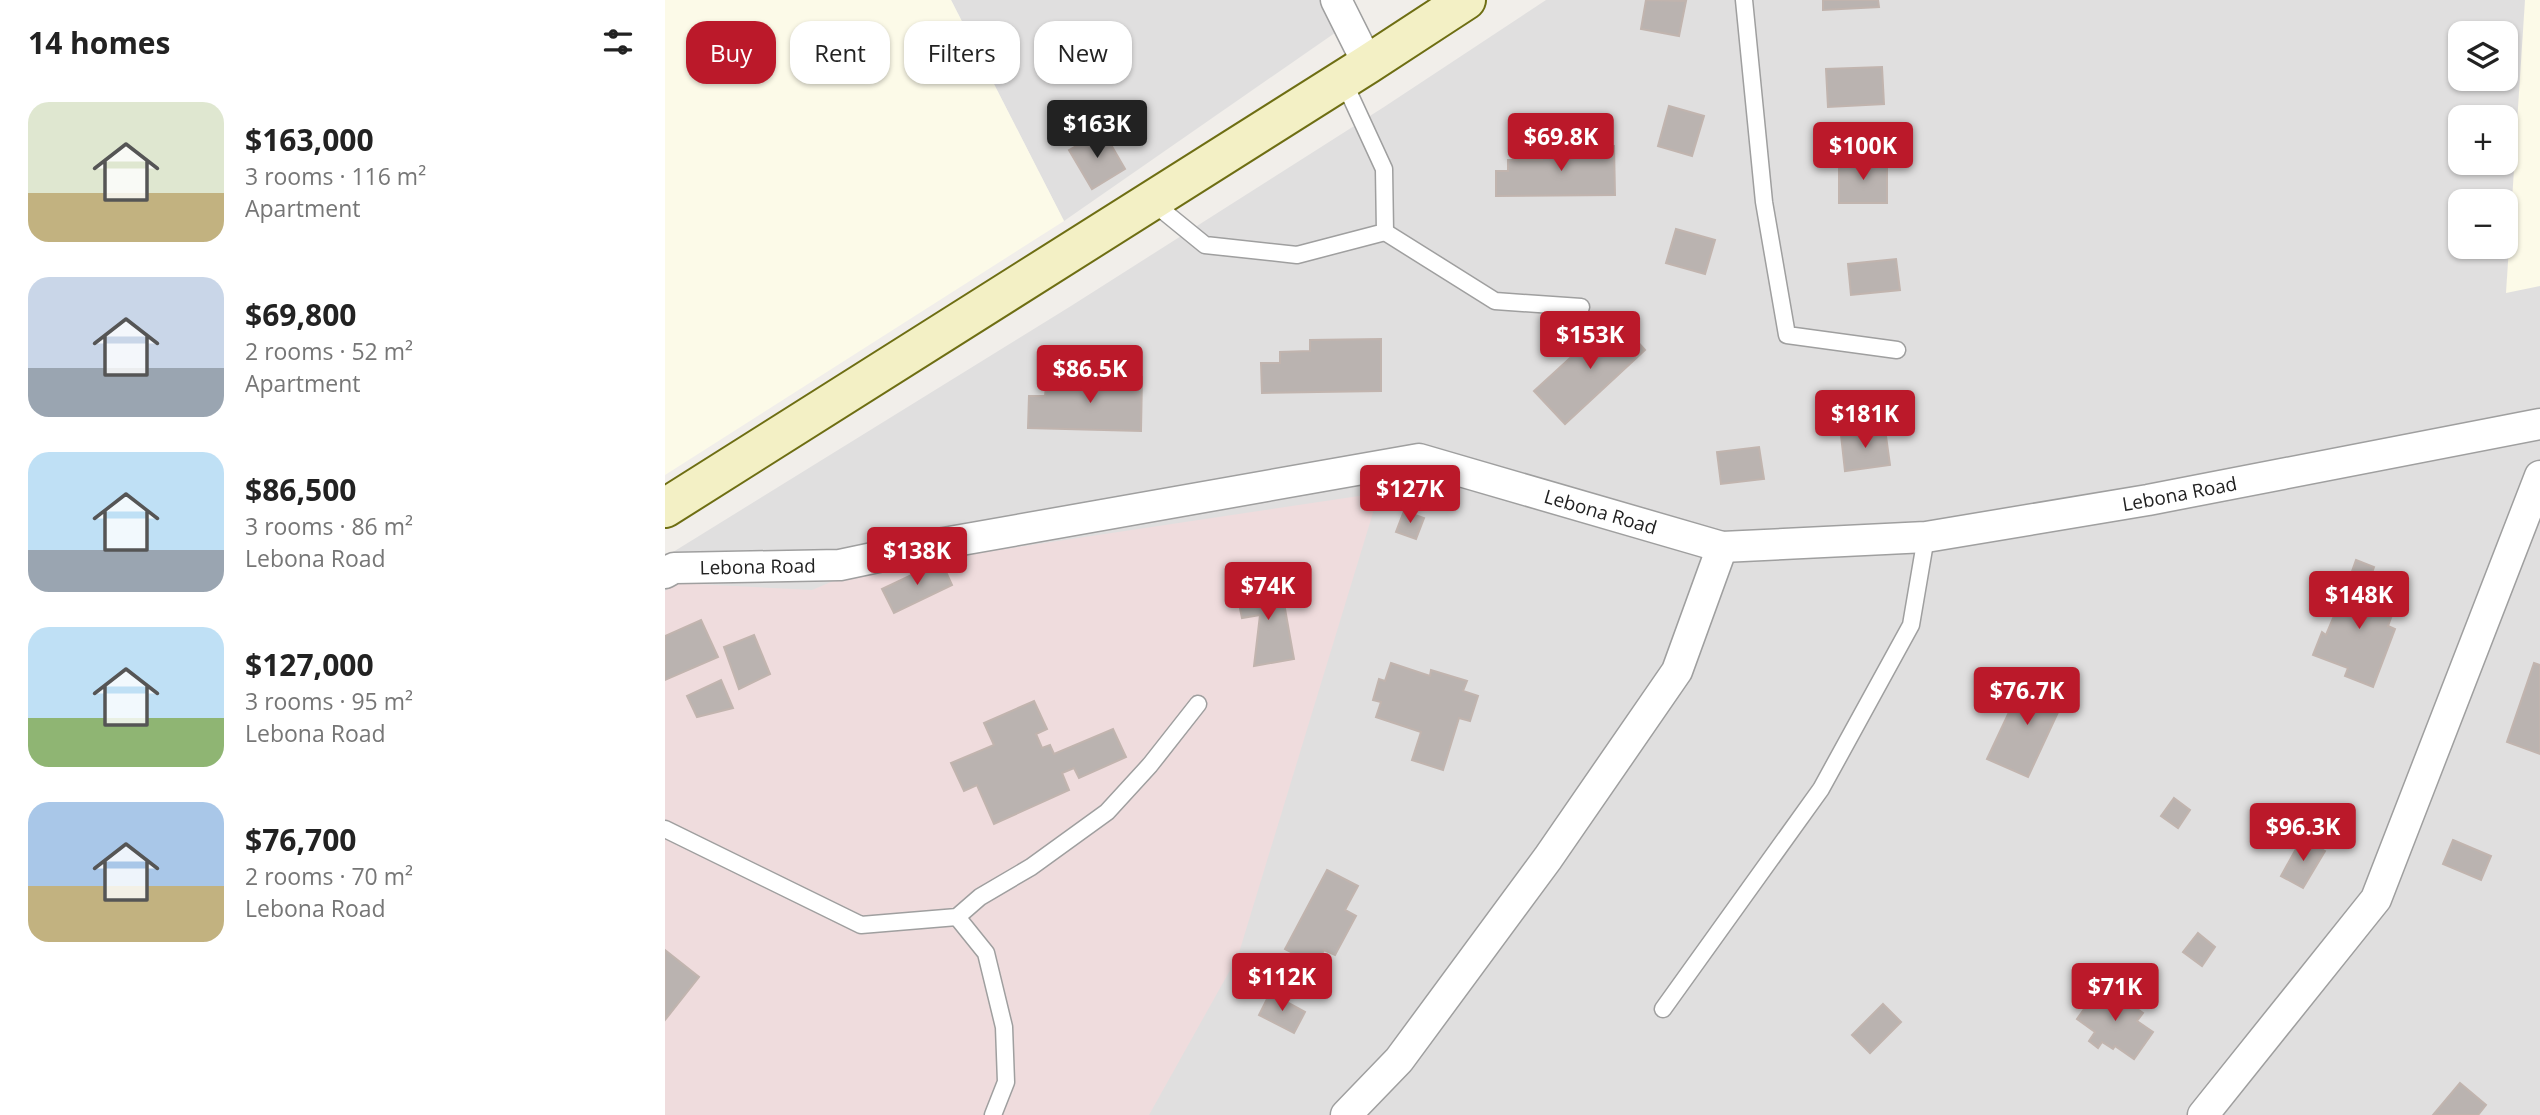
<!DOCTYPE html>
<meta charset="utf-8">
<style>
body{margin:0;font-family:"Open Sans",sans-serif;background:#f6f6f6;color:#222;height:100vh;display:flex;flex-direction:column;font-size:26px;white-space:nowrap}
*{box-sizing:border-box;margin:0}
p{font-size:23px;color:#767676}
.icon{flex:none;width:38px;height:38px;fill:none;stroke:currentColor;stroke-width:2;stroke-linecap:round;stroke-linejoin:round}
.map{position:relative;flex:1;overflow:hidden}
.panel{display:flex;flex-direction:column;background:#fff;width:665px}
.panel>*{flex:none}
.top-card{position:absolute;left:21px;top:21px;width:665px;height:63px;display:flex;gap:14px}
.buttons{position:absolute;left:1783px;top:21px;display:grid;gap:14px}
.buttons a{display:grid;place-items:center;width:70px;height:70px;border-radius:14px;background:#fff;box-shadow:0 2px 5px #0004;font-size:35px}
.price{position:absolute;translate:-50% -60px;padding:0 16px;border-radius:7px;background:#bb192a;color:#fff;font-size:23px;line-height:46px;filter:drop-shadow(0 2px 4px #0008)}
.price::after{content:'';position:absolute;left:50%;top:42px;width:21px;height:16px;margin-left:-10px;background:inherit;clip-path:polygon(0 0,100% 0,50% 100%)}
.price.selected{background:#222;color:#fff}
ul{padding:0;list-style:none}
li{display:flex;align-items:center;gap:21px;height:175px;padding:0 28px}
li span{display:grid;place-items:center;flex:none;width:196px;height:140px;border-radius:21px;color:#555}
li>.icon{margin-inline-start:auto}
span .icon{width:84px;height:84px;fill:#fffc;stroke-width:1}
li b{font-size:30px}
h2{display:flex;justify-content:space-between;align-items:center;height:84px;padding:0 28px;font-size:30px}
.pill{padding:0 24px;border-radius:21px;background:#fff;box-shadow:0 2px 5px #0004;font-size:24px;line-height:63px}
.pill.selected{background:#bb192a;color:#fff}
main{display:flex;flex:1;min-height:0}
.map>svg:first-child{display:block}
</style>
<main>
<section class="panel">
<h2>14 homes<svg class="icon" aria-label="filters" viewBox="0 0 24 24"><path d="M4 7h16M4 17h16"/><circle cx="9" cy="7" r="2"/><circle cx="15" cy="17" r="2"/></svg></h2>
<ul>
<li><span style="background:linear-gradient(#dfe7d0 65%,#c2b280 0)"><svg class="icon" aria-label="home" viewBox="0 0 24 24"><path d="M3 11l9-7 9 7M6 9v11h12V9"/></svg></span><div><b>$163,000</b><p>3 rooms · 116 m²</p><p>Apartment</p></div></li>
<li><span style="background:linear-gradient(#c9d6e8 65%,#9aa5b1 0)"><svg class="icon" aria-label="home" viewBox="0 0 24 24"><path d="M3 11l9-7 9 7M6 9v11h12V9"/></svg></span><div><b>$69,800</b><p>2 rooms · 52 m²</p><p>Apartment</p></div></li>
<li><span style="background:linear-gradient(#bfe0f5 70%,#9aa5b1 0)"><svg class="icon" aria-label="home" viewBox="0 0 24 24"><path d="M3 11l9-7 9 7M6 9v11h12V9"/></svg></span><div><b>$86,500</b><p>3 rooms · 86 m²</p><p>Lebona Road</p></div></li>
<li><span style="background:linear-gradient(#bfe0f5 65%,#8fb573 0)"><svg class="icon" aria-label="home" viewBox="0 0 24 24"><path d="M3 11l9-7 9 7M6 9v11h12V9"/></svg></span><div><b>$127,000</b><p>3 rooms · 95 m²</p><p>Lebona Road</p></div></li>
<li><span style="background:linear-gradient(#a9c7e8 60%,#c2b280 0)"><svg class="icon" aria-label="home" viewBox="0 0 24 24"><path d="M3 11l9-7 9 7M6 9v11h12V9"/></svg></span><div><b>$76,700</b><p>2 rooms · 70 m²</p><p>Lebona Road</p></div></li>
</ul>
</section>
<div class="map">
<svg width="1875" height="1115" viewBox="0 0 1875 1115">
<rect width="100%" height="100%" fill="#f1eeea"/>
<!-- residential -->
<g fill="#e0dfdf" fill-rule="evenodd">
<path d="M286,0H681L690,19L399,221Z"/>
<path d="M881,0H1875V1115H0V557L406,306L719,107ZM1796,33H1841V79H1796ZM1796,117H1841V163H1796ZM1796,201H1841V247H1796Z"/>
</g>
<!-- commercial -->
<path fill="#efdcdd" d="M714,493L573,956L484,1115H0V591L12,583L147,590L192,571Z"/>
<!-- education -->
<g fill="#fcfae8">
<path d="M0,0H286L399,221L0,475Z"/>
<path d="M1860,0H1875V286L1841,293Z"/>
</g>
<!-- building -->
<g fill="#bab3b0" stroke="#c1b4ae" stroke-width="2">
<path d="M981,0L1021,1L1014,36L976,29Z"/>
<path d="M1158,0H1213L1214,7L1158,10Z"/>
<path d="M1217,67L1219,104L1163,107L1161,69Z"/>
<path d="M1004,106L1039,116L1027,156L993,146Z"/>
<path d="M438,131L460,169L427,189L404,150Z"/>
<path d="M877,146H949L950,195L831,196V171H843V160H877Z"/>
<rect x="1174" y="161" width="48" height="42"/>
<path d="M1011,229L1050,240L1040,274L1001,263Z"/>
<path d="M1231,259L1235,290L1186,295L1183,264Z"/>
<path d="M950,317L980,350L900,424L869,391Z"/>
<path d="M716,339V391L597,393L596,363H615V352L645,351V340Z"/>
<path d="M411,375L477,377L476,431L363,428L364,396H380L381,386L410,387Z"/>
<path d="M1220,429L1225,465L1180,471L1176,435Z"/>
<path d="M1094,447L1099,479L1056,484L1052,452Z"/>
<path d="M739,511L759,518L751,539L731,532Z"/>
<path d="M1691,560L1709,567L1703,584L1685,577Z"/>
<path d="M276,561L287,585L229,613L217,589Z"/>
<path d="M615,581L629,659L589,666L595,615L577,618L571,589Z"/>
<path d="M1693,581L1734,596L1723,626L1730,629L1708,687L1680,676L1683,668L1648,655L1657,632L1661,635L1669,616L1662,614L1674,584L1690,590Z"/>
<path d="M36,620L53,657L0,680V636Z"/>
<path d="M89,635L105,674L74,689L59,647Z"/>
<path d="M726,663L765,676L766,670L802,681L798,691L813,696L805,721L794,718L778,770L747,760L756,732L711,717L716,702L708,700L714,679L720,681Z"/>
<path d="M1869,663L1875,665V754L1842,742Z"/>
<path d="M1361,676L1401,695L1363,777L1322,759Z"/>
<path d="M56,680L68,708L32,717L22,696Z"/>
<path d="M369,701L382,729L371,734L377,748L385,745L389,754L448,729L461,757L414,778L409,768L397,773L404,790L329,824L312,785L299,791L286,763L329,745L319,723Z"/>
<path d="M1509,798L1525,810L1513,828L1496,816Z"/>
<path d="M1637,838L1660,851L1638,888L1616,876Z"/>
<path d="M1788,840L1826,856L1816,880L1778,864Z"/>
<path d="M662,870L693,886L680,910L691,916L670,955L659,950L651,965L620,949Z"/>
<path d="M1533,933L1550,947L1537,966L1518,952Z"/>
<path d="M0,950L34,977L0,1020Z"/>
<path d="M1437,984L1478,1013L1472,1021L1488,1032L1469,1059L1450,1046L1448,1049L1437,1042L1433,1048L1424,1041L1430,1032L1412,1019Z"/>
<path d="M605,993L640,1012L629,1033L594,1015Z"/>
<path d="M1218,1004L1236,1022L1205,1053L1187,1035Z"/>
<path d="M1795,1083L1821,1105L1813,1115H1768Z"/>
</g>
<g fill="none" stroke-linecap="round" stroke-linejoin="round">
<!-- service casing -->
<g stroke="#9f9f9f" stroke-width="19">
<g id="service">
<path d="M1079,0L1099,202L1122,335L1232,350"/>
<path d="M486,201L540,245L632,255L720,232L719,169L678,80"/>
<path d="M720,232L830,301L916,307"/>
<path d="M0,829L196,925L292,917L315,897L366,867L442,812L485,765L533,704"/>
<path d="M292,917L321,953L339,1027L341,1082L328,1115"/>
<path d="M998,1009L1156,789L1246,625L1261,537"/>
</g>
</g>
<!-- minor casing -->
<g stroke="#9f9f9f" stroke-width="33">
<g id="minor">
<path d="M671,0L703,64"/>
<path id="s1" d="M0,573L9,568L175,565L279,543L754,459L1057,547L1261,537L1483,500L1875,424"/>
<path d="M681,1115L734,1060L883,858L1012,671L1057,547"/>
<path d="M1538,1115L1711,899L1875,476"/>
</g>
</g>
<!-- secondary casing -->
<g stroke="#6e6e13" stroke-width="42">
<path id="secondary" d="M0,508L703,64L801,0"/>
</g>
<!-- service -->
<use href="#service" stroke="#fff" stroke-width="16"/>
<!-- minor -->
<use href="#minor" stroke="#fff" stroke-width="30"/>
<!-- secondary -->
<use href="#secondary" stroke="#f3f0c5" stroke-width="38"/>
</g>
<g text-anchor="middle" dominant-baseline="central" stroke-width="5" stroke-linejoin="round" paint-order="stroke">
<!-- street labels -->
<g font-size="19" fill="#222" stroke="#fff">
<text stroke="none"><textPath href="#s1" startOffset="1542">Lebona Road</textPath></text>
<text stroke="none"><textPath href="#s1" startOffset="954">Lebona Road</textPath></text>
<text stroke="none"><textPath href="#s1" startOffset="94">Lebona Road</textPath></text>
</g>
</g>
</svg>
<div class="buttons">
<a><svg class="icon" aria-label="layers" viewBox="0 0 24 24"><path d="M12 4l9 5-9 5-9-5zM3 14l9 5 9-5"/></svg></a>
<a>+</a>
<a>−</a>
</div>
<b class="price selected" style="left:432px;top:160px">$163K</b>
<b class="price" style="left:896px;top:173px">$69.8K</b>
<b class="price" style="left:1198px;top:182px">$100K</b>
<b class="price" style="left:925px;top:371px">$153K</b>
<b class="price" style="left:425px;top:405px">$86.5K</b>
<b class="price" style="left:1200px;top:450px">$181K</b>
<b class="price" style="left:745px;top:525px">$127K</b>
<b class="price" style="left:252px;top:587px">$138K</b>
<b class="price" style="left:603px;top:622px">$74K</b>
<b class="price" style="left:1694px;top:631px">$148K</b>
<b class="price" style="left:1362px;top:727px">$76.7K</b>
<b class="price" style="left:1638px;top:863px">$96.3K</b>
<b class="price" style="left:617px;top:1013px">$112K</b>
<b class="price" style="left:1450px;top:1023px">$71K</b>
<div class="top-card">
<a class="pill selected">Buy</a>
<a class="pill">Rent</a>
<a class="pill">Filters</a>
<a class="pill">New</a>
</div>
</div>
</main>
